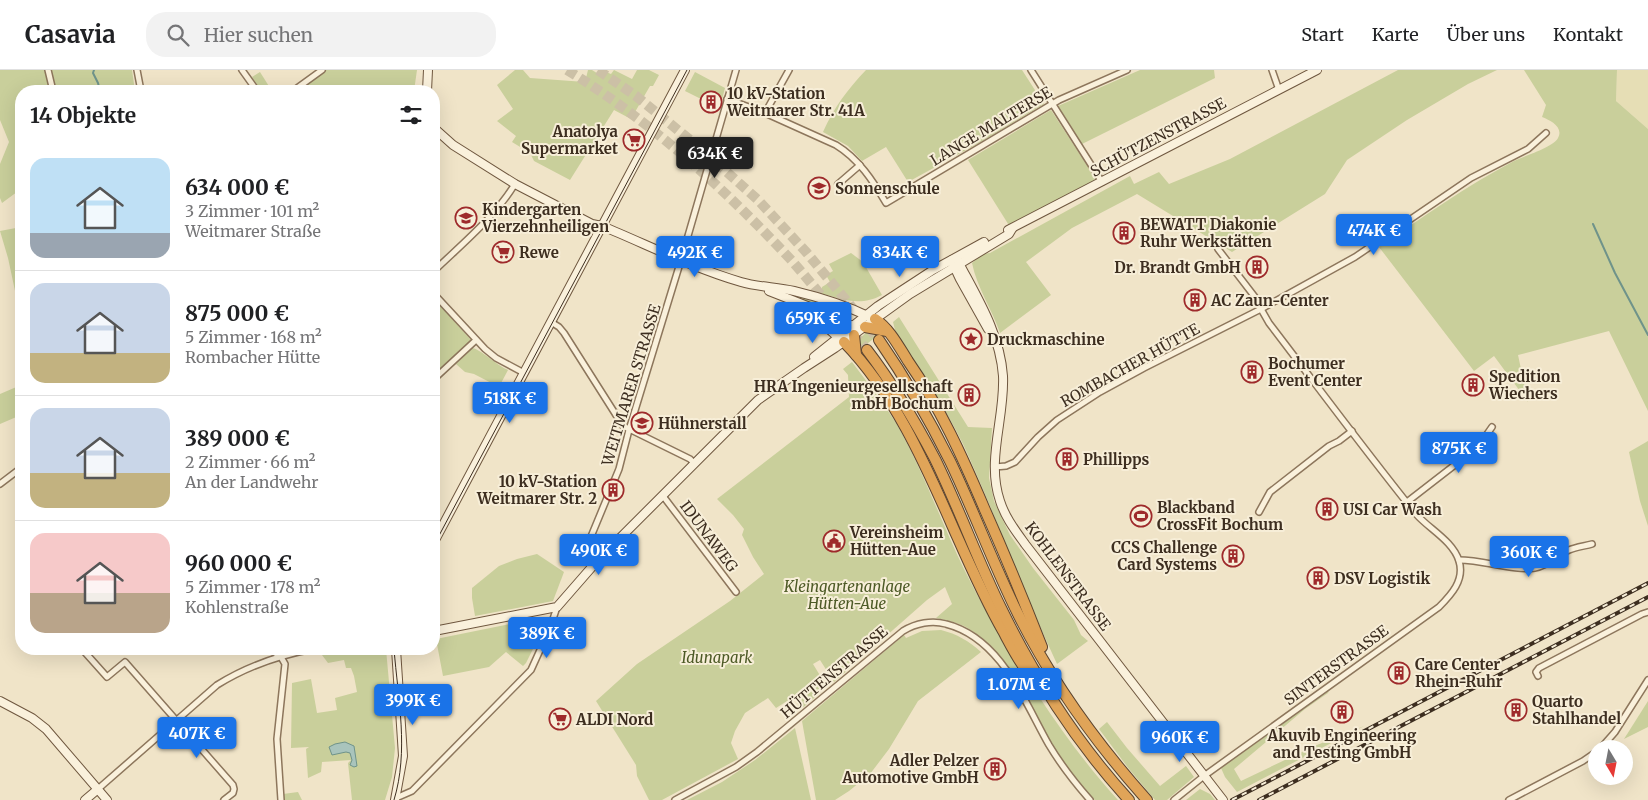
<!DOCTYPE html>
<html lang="de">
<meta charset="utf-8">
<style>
body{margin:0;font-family:Merriweather,serif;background:#f2f2f2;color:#202124;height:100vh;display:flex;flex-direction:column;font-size:19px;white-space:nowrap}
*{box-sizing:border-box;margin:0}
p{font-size:16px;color:#757577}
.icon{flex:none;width:28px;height:28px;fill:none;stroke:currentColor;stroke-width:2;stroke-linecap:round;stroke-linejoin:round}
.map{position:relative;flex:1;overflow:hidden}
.details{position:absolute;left:15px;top:15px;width:425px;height:570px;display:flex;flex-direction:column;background:#fff;border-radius:20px;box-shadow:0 5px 20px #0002}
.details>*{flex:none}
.needle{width:32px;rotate:170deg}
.buttons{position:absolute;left:1588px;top:670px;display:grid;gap:10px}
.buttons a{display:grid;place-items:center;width:45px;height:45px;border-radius:50%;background:#fff;box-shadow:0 5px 20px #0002;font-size:25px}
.price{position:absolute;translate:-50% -42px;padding:0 11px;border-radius:5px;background:#1a73e8;color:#fff;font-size:16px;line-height:32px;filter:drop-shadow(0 1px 2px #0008)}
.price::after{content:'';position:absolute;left:50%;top:30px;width:15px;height:11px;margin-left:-8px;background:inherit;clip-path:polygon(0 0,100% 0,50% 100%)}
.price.active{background:#222;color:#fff}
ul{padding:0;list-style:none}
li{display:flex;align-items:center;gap:15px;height:125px;padding:0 15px}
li+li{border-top:1px solid #e0e0e0}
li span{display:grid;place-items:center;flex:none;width:140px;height:100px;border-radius:15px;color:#555}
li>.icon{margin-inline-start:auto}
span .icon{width:60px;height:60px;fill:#fffc;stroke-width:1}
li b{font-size:21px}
h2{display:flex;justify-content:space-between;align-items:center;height:60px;padding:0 15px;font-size:21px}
header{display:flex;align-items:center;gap:30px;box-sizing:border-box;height:70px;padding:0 25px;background:#fff;border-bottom:1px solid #e0e0e0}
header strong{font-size:24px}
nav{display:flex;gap:28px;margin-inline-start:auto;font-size:18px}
.search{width:350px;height:45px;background:#f2f2f2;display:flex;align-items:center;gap:12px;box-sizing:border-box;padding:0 18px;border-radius:20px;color:#757577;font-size:19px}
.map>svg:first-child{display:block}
</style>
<header>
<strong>Casavia</strong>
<div class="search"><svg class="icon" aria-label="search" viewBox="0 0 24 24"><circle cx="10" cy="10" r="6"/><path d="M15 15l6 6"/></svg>Hier suchen</div>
<nav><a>Start</a><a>Karte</a><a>Über uns</a><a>Kontakt</a></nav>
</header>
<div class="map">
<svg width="1648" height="730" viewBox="0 0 1648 730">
<rect width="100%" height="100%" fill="#f0e4c8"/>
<!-- farmland -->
<path fill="#e6deb5" d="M1617,0H1648V59L1616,31Z"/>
<!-- green -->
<g fill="#c9cf9b">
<path d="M0,0H132L135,21H21V119L2,133L0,128V94L9,72L0,50Z"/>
<path d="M325,0H417L414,21H298Z"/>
<path d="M515,0H523L530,8L585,12L588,0H592L603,7L606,2L611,4L614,0L632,9L637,0H649L659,5L653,16H650L631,49L614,40L570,110L534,91L530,83L512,72L516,66L497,51L513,39L497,15Z"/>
<path d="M866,0H1022L1044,34L979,73L908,112L886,77L862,91L848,76L823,62C834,37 848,19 866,0Z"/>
<path d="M1140,0H1214L1215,8L1082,74L1058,36Z"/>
<path d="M1398,0H1497L1468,14L1407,50L1347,90L1325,124L1232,182L1137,124L1072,158L1026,192L1051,225L1000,263C992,239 977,218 972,193L982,184L990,183L1130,106L1134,114L1159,102L1169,114L1230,89Z"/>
<path d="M1524,0H1617L1616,31L1648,59V341L1609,261L1518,285L1528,332L1494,286L1474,301L1379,177C1423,147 1466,116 1514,91C1524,86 1554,77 1558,68C1564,57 1550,50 1542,47L1546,35Z"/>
<path d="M260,2L272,21H261L252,7Z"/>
<path d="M695,2L725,18L721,33L710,27L707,32L685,21Z"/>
<path d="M1051,40L1094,106L1095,110L1094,113L1010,157L968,90Z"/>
<path d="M21,157V249L8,188L0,161Z"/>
<path d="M851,183L863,192L882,225C860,237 842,229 820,223L822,221V217L830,212L826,205L833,201L829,194Z"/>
<path d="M794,225L832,237L845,242L840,252L812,234L793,226Z"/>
<path d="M434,229L471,270L434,306Z"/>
<path d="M899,247L968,357L992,358L989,408L994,431L1010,465L1033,498L1074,550L1081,565L1088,571L1057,594C1023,522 996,446 963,374C944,335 918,298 895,260L893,252Z"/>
<path d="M868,261L881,263L859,280V269Z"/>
<path d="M472,278C479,278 498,296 508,300L499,317L474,304L465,302L456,294Z"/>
<path d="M852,292C867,312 883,332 896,353C923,400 941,452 965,501C986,544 1011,585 1038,625C1062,662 1088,697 1118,730H1095C1074,711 1057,684 1043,659C1024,624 1007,583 972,561C962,553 949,551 936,548L952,534L945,517L927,530L834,612L820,590L813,594L827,617L800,640L795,626L776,638L768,628L745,643L735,661L731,673L738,689L662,730H649L637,706L636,695L596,631L637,594L730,531L764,504L753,487L742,465L744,459L733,445L717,429L849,327L848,305L843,299Z"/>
<path d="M21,315V345L0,354V324Z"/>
<path d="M1648,371V456L1640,431L1629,382Z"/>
<path d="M537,484L564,502L553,531L475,546L472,528V518L499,496L517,489Z"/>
<path d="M540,548L543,549L544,557L526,593L523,596L506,582L489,597L443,606L436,569Z"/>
<path d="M941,560C957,564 969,571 981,582L918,631L889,679L870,704L849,721L835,730H816L802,651L904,565L906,568L922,561Z"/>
<path d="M358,579H386L395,678L392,707L385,730H352L348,693L351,690L322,692L321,702L308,708L306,679L309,677L291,678L292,613L311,609L317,643L337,640L335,628L357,622L354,606L351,598H346L344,590L328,593L322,585Z"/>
<path d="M1329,621L1328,623L1305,639L1234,699L1241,711L1312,677L1364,656L1237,722L1225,707L1221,698Z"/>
<path d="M1648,631V657L1624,669Z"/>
<path d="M1107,652L1127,678L1160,716L1186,696L1194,707L1167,730H1155L1129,699L1099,659Z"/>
<path d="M795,658L811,730H687L722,712L755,690Z"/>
<path d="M1200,719L1210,724L1215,730H1186Z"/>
<path d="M298,722L302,730H284L283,724Z"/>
</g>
<!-- water -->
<path fill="#a9c4bc" stroke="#6f938a" d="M345,672L354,676L357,696L354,697L350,695L352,690L350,683L346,682L332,685L329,677L335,674Z"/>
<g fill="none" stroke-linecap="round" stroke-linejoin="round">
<!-- stream -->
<g stroke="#6f938a" stroke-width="2">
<path d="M94,0L93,3L98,13L100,21"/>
<path d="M1593,154L1615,203L1648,265"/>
</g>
<!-- highway-tunnel -->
<g stroke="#ccc0a6" stroke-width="10" stroke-dasharray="10 5" stroke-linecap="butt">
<path d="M567,0C651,51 726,120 793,192C818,221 842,251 867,280"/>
<path d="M598,0L636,26L700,78L758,130L807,183L879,270"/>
</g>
<!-- street casing -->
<g stroke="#8d765c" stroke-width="8">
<g id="street">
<path d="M48,0L53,21"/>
<path d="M137,0L141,21"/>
<path d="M242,0L257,21"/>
<path d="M1031,0L1102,112"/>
<path d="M1272,0L1279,20"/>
<path d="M293,21L322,0"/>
<path d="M727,29L765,43L836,75C859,89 873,111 886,133L1059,30L1127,0"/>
<path d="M765,43L789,0"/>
<path d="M838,114L860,95"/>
<path d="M1218,179L1258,231L1261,239L1355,187L1471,108L1528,79L1546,63"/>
<path d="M434,201C462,174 494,148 515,114"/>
<path d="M434,224L485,279L496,288L524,303"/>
<path d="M551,252L559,257L564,263L623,356L690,389L694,393"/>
<path d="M434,309L476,270"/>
<path d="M995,397L1006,396L1015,392L1038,367L1057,350L1100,322L1144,298L1261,239L1269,253C1318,317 1366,382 1416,444C1429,459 1453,471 1459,491C1465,510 1451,525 1439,537L1204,706L1174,730"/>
<path d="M0,414L21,398"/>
<path d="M663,426L736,522"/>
<path d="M1407,432L1478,377L1492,357"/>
<path d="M1259,442L1270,422L1329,376L1339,371L1352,361"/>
<path d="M602,486L592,475L590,469L619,399L629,360L681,190L736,0"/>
<path d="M1459,490C1484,490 1513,501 1535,498C1548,496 1558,485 1569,480C1576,477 1585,476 1592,474"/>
<path d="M82,579L107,607L125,592L233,715L234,719L233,723L224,730"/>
<path d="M269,579L281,587L285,594L277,669L281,730"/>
<path d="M1538,606L1536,602L1539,598L1642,544L1648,542"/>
<path d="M1600,679L1615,662L1648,610"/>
<path d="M98,719L217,615C246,597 280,585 313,579"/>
<path d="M396,728L412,721L531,600L550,558L557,537"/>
<path d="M675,730L736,697L757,682L903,561C916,553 932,550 946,554C1001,568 1024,631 1049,675C1061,695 1075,713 1090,730"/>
<path d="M1509,730L1583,691L1596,682"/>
</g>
</g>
<!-- secondary casing -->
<g stroke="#6f573f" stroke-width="10">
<g id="secondary">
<path d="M427,21L428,0"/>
<path d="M434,58L453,75L515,114L592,154L602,156C648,175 693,198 741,212C758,217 776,217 794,221C819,227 847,236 870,247"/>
<path d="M1008,160L1317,0"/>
<path d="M952,190L959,193C978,229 1000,264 1003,306C1005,348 986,390 1000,431C1005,447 1015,460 1025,474L1223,730"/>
<path d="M952,192L960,209L988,259"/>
<path d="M769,221L820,241L836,252L855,256"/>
<path d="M808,240L842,271"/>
<path d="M814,287L878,236L933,200L984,172"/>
<path d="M434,472L685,0"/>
<path d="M434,561L557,537L598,490L758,330L804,298L835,278L910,224L1009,164L1012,159"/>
<path d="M0,631L32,648L46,659L107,730"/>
<path d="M85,730L98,719"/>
<path d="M395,730L403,686L396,579"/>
</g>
</g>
<!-- highway casing -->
<g stroke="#5b4430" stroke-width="12">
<g id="highway">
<path d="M875,249C890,259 899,277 908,291C940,337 963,388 985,440C1005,485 1024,531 1042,577"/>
<path d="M865,257L887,261"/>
<path d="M854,265L856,285"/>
<path d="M879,270C906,309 929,349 950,391C974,441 993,494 1018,544C1052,612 1096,673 1147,730"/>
<path d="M844,272C893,322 924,391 952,455C968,491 983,526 1003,561C1010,574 1017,588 1026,600"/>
<path d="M867,280C893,314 915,351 935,389C959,438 977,489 1001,538C1035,608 1077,673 1129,730"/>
</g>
</g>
<!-- street -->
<use href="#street" stroke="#faf1dc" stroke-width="5"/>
<!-- secondary -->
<use href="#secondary" stroke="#faf1dc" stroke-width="8"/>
<!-- highway -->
<use href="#highway" stroke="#e0a458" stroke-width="10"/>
<!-- tram -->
<g stroke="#3d2e20" stroke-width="1">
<path d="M434,475L687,0"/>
<path d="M394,730C409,681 398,629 394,579"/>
</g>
<!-- rail casing -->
<g stroke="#3d2e20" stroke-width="4">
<g id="rail">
<path d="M1232,730L1648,513"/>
<path d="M1259,730L1648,527"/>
</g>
</g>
<!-- rail -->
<use href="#rail" stroke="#f7eed8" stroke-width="2" stroke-dasharray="5.5" stroke-linecap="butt"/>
</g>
<!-- icons -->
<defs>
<g id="building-ring" transform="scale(1.125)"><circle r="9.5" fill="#f7eed8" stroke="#9e2a2b" stroke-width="1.5"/><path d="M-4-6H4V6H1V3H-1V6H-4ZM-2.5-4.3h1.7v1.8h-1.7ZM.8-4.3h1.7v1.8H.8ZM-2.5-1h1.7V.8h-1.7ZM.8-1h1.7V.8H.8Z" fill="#9e2a2b"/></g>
<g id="supermarket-ring" transform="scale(1.125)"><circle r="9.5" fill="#f7eed8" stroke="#9e2a2b" stroke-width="1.5"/><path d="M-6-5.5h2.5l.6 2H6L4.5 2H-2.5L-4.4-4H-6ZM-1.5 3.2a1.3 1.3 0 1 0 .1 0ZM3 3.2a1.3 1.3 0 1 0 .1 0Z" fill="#9e2a2b"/></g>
<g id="school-ring" transform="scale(1.125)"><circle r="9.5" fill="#f7eed8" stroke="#9e2a2b" stroke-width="1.5"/><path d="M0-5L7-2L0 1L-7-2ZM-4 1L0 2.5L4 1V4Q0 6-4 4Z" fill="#9e2a2b"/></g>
<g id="sight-ring" transform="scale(1.125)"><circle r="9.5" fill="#f7eed8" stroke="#9e2a2b" stroke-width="1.5"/><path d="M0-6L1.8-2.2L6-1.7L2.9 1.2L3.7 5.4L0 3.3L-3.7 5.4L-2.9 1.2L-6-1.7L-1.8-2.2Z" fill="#9e2a2b"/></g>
<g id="stadium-ring" transform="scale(1.125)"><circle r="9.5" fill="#f7eed8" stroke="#9e2a2b" stroke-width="1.5"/><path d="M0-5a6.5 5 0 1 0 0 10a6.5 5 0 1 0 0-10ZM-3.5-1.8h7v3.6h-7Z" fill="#9e2a2b"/></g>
<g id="civic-ring" transform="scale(1.125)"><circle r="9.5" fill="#f7eed8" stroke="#9e2a2b" stroke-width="1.5"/><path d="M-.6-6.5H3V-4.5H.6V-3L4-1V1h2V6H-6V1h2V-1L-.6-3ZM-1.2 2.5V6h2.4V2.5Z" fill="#9e2a2b"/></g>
</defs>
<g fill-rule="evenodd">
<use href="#building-ring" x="711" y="32"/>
<use href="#supermarket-ring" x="634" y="70"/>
<use href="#school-ring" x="819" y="118"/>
<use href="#school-ring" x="466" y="148"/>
<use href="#building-ring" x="1124" y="163"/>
<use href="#supermarket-ring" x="503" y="182"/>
<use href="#building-ring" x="1257" y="197"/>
<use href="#building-ring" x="1195" y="230"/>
<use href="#sight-ring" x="971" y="269"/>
<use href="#building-ring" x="1252" y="302"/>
<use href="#building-ring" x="1473" y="315"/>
<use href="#building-ring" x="969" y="325"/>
<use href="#school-ring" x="642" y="353"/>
<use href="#building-ring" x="1067" y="389"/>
<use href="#building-ring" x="613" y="420"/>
<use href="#building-ring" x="1327" y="439"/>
<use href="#stadium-ring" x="1141" y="446"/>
<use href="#civic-ring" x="834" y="471"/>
<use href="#building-ring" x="1233" y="486"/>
<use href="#building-ring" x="1318" y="508"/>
<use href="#building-ring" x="1399" y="603"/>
<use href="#building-ring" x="1516" y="640"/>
<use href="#building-ring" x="1342" y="642"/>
<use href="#supermarket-ring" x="560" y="649"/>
<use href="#building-ring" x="995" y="699"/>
</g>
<g text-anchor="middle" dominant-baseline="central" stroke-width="4" stroke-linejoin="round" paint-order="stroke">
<!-- poi labels -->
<g font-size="15" font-weight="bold" fill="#3d2e20" stroke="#f7eed8" text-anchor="start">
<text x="727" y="23">10 kV-Station<tspan x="727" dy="17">Weitmarer Str. 41A</tspan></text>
<text x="618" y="61" text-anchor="end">Anatolya<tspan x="618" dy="17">Supermarket</tspan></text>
<text x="835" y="118">Sonnenschule</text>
<text x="482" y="139">Kindergarten<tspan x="482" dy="17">Vierzehnheiligen</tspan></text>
<text x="1140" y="154">BEWATT Diakonie<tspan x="1140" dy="17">Ruhr Werkstätten</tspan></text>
<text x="519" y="182">Rewe</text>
<text x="1241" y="197" text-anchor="end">Dr. Brandt GmbH</text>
<text x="1211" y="230">AC Zaun-Center</text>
<text x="987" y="269">Druckmaschine</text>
<text x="1268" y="293">Bochumer<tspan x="1268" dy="17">Event Center</tspan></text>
<text x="1489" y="306">Spedition<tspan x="1489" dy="17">Wiechers</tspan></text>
<text x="953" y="316" text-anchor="end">HRA Ingenieurgesellschaft<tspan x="953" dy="17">mbH Bochum</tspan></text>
<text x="658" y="353">Hühnerstall</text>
<text x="1083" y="389">Phillipps</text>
<text x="597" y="411" text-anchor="end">10 kV-Station<tspan x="597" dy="17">Weitmarer Str. 2</tspan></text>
<text x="1157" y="437">Blackband<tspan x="1157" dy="17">CrossFit Bochum</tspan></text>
<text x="1343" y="439">USI Car Wash</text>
<text x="850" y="462">Vereinsheim<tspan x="850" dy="17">Hütten-Aue</tspan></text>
<text x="1217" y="477" text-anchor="end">CCS Challenge<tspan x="1217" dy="17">Card Systems</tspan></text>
<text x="1334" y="508">DSV Logistik</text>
<text x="1415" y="594">Care Center<tspan x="1415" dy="17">Rhein-Ruhr</tspan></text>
<text x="1532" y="631">Quarto<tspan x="1532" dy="17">Stahlhandel</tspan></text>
<text x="576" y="649">ALDI Nord</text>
<text x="1342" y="665" text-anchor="middle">Akuvib Engineering<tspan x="1342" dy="17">and Testing GmbH</tspan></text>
<text x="979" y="690" text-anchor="end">Adler Pelzer<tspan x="979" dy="17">Automotive GmbH</tspan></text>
</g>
<!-- street labels -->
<g font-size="15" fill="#3d2e20" stroke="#f7eed8">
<text transform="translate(991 56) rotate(-31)">LANGE MALTERSE</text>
<text transform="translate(1158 67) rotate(-28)">SCHÜTZENSTRASSE</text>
<text transform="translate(1130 295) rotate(-29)">ROMBACHER HÜTTE</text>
<text transform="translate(631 315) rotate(-73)">WEITMARER STRASSE</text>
<text transform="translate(709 466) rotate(53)">IDUNAWEG</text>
<text transform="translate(1068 506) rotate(53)">KOHLENSTRASSE</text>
<text transform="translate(1336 595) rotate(-36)">SINTERSTRASSE</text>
<text transform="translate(834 602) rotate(-40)">HÜTTENSTRASSE</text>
</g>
<!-- park labels -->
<g font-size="15" font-style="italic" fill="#4d5a26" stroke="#f7eed8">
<text x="847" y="516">Kleingartenanlage<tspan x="847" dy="17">Hütten-Aue</tspan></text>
<text x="717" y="587">Idunapark</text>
</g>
</g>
</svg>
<div class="buttons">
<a><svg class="needle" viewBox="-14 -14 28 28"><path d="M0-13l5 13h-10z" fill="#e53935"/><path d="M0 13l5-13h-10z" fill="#757577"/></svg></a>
</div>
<b class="price active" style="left:715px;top:109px">634K €</b>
<b class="price" style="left:1374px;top:186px">474K €</b>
<b class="price" style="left:695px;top:208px">492K €</b>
<b class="price" style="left:900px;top:208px">834K €</b>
<b class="price" style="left:813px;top:274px">659K €</b>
<b class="price" style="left:510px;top:354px">518K €</b>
<b class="price" style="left:1459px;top:404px">875K €</b>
<b class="price" style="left:599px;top:506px">490K €</b>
<b class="price" style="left:1529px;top:508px">360K €</b>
<b class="price" style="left:547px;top:589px">389K €</b>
<b class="price" style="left:1019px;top:640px">1.07M €</b>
<b class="price" style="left:413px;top:656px">399K €</b>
<b class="price" style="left:197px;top:689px">407K €</b>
<b class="price" style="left:1180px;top:693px">960K €</b>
<section class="details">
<h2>14 Objekte<svg class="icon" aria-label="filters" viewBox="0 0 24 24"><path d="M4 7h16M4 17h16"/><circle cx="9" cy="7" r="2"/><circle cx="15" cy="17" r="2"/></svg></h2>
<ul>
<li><span style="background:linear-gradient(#bfe0f5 75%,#9aa5b1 0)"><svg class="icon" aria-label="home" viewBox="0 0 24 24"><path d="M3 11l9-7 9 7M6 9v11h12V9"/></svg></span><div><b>634 000 €</b><p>3 Zimmer · 101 m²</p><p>Weitmarer Straße</p></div></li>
<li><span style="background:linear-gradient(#c9d6e8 70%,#c2b280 0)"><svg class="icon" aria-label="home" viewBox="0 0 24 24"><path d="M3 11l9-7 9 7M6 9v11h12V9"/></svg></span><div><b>875 000 €</b><p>5 Zimmer · 168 m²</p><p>Rombacher Hütte</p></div></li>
<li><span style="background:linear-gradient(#c9d6e8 65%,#c2b280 0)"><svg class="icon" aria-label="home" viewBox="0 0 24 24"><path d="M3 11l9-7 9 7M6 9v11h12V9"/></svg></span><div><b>389 000 €</b><p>2 Zimmer · 66 m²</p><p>An der Landwehr</p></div></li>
<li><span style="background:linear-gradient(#f6c9c9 60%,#b9a48a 0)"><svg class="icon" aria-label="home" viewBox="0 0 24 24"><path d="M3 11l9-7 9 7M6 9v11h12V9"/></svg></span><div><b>960 000 €</b><p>5 Zimmer · 178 m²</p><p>Kohlenstraße</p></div></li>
</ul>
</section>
</div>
